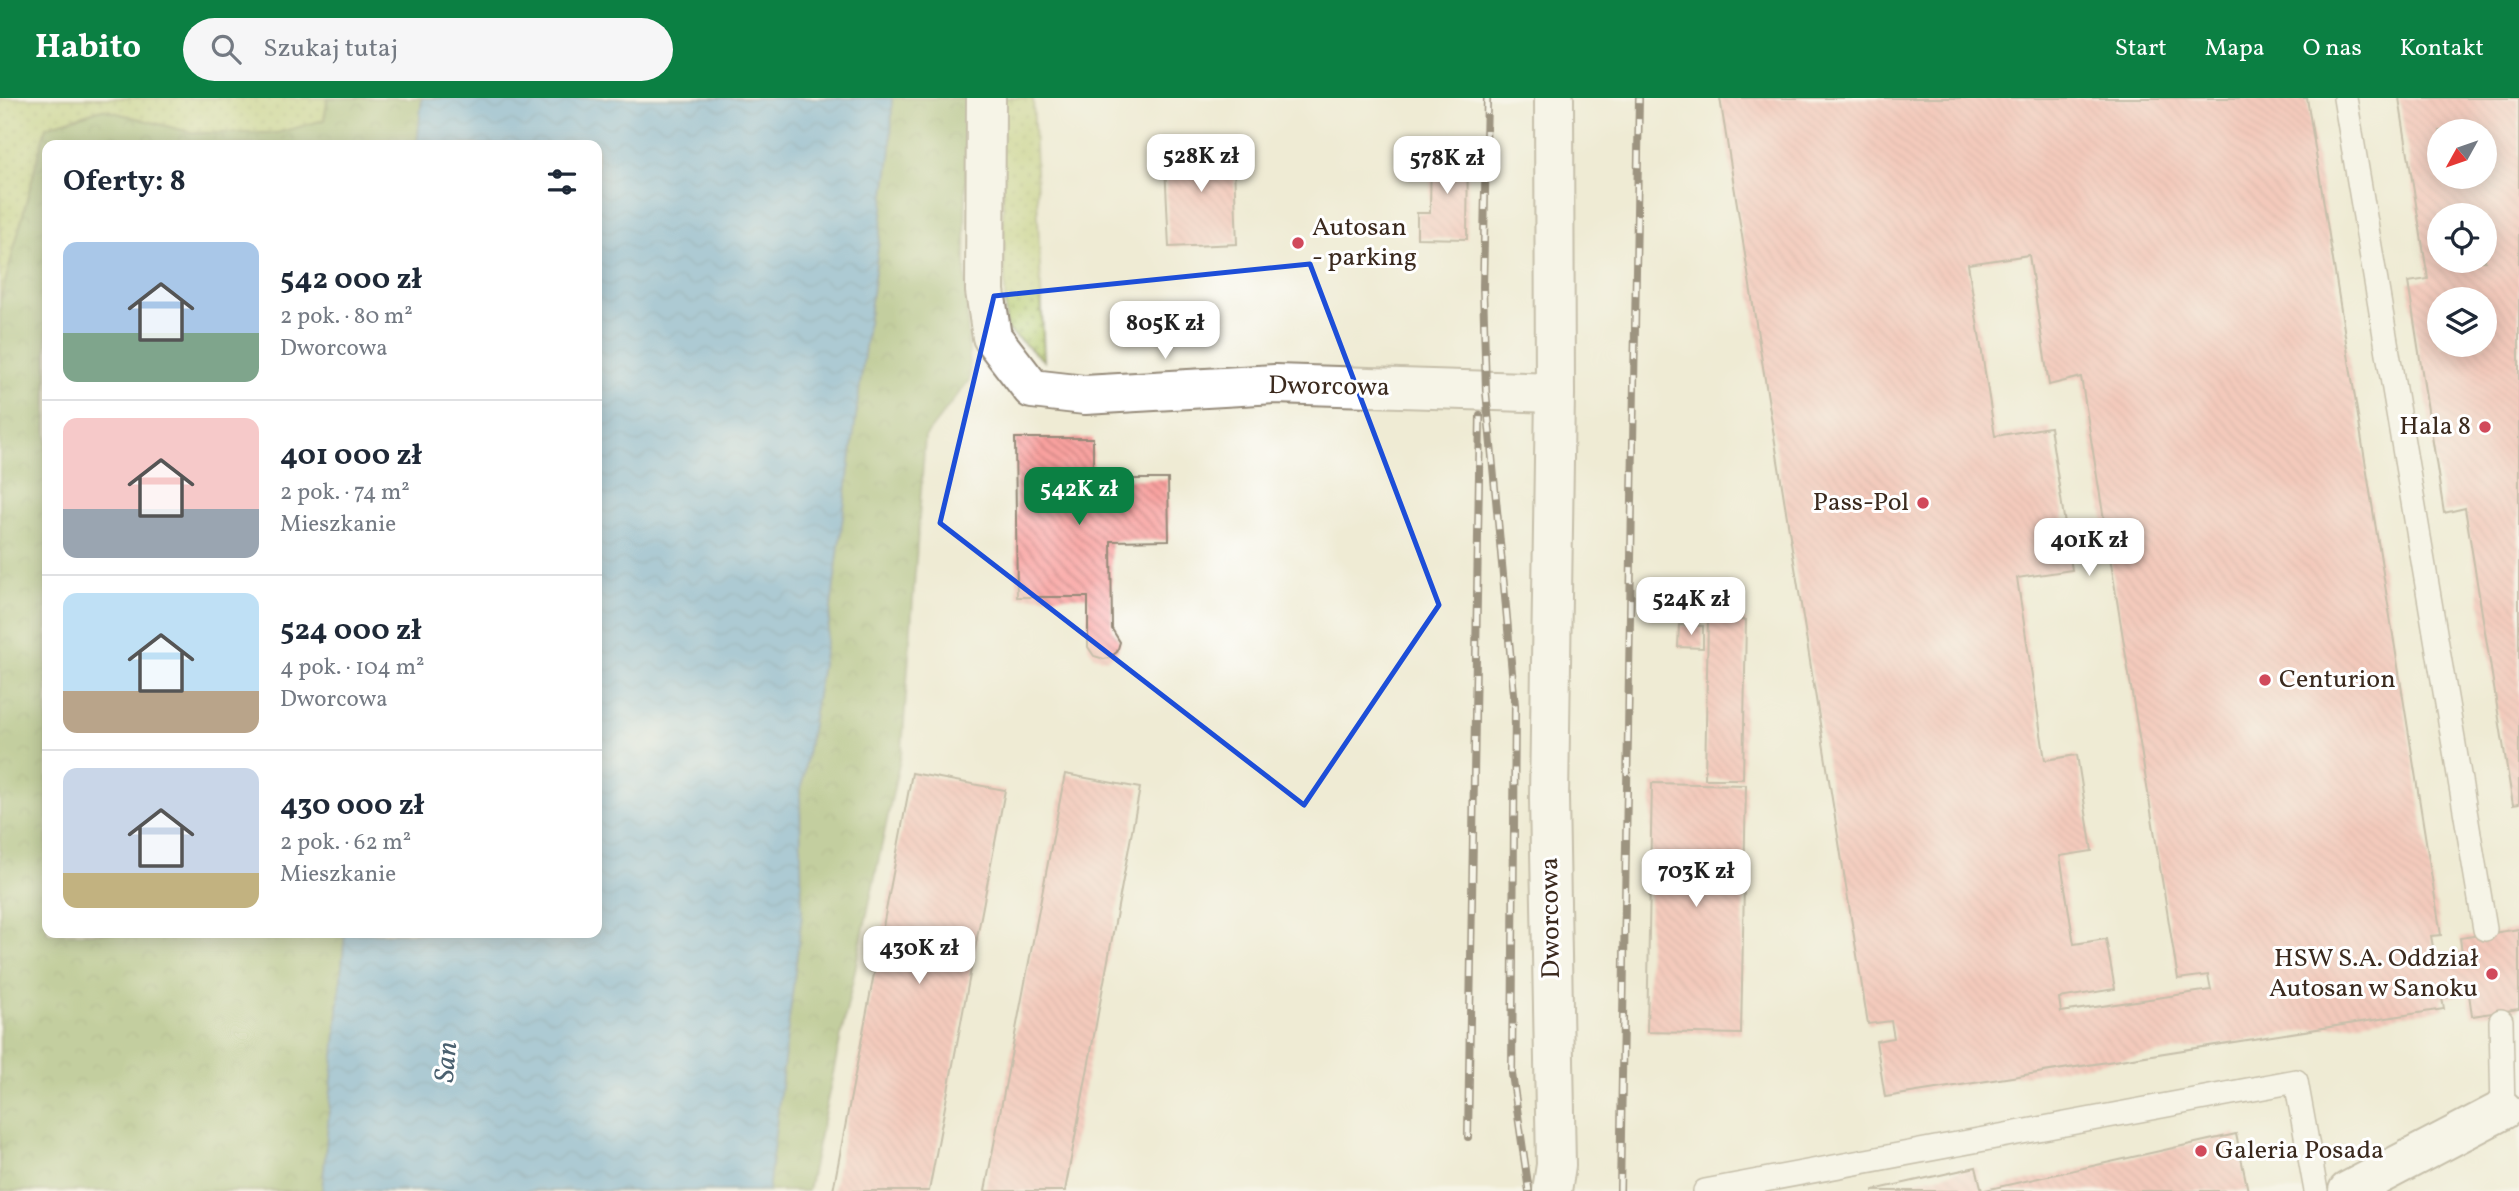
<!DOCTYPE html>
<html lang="pl">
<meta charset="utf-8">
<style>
body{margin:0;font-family:Vollkorn,serif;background:#f6f6f7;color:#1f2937;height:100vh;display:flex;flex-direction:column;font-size:26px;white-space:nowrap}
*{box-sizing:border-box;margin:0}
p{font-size:23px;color:#747a83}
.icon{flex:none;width:38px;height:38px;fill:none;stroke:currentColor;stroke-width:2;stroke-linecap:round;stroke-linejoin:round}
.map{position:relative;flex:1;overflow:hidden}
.drawer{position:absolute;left:42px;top:42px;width:560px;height:798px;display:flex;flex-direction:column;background:#fff;border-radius:14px;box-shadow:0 4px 18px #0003}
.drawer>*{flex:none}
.needle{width:46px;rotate:230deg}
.controls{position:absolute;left:2427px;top:21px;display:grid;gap:14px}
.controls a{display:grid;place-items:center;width:70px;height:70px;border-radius:50%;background:#fff;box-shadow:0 4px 18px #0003;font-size:35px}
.price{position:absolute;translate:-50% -60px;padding:0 16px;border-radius:14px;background:#fff;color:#222;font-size:23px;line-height:46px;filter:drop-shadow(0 2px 4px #0008)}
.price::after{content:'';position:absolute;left:50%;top:42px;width:21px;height:16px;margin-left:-10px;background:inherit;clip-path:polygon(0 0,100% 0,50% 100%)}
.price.active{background:#0b8043;color:#fff}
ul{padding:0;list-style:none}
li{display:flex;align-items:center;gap:21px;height:175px;padding:0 21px}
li+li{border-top:2px solid #e0e1e3}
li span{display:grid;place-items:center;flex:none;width:196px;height:140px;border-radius:14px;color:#555}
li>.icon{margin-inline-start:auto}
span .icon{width:84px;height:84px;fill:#fffc;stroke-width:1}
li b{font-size:30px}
h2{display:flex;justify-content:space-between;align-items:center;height:84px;padding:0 21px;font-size:30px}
header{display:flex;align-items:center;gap:42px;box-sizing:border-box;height:98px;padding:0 35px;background:#0b8043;color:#fff}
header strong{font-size:33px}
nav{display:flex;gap:38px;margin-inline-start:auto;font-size:24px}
.search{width:490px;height:63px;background:#f6f6f7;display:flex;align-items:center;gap:18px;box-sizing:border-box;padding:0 24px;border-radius:38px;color:#747a83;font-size:26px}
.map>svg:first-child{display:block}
</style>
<header>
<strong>Habito</strong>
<div class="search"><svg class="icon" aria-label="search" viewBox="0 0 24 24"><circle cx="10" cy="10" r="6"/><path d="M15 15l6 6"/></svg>Szukaj tutaj</div>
<nav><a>Start</a><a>Mapa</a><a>O nas</a><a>Kontakt</a></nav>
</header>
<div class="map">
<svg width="2519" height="1093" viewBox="0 0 2519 1093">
<defs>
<pattern id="grass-dots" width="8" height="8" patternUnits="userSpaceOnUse" patternTransform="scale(1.75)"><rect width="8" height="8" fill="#b4c86b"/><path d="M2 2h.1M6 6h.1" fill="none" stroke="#94a357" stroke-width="1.8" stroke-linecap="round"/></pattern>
<pattern id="forest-crowns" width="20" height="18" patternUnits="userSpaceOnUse" patternTransform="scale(1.75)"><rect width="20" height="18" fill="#8fac5f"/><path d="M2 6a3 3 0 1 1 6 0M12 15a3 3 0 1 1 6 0" fill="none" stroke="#768c4e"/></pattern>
<pattern id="water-waves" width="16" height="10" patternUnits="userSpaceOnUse" patternTransform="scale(1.75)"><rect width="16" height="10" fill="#5da2d2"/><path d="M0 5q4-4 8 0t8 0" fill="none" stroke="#4e84aa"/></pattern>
<pattern id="building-back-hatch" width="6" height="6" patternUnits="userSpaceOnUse" patternTransform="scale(1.75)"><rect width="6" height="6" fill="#f9a19f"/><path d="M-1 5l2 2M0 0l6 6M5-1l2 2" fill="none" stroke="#cb8381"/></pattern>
</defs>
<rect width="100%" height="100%" fill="#fff"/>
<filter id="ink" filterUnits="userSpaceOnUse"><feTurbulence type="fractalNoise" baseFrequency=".0143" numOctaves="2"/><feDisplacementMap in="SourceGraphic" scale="14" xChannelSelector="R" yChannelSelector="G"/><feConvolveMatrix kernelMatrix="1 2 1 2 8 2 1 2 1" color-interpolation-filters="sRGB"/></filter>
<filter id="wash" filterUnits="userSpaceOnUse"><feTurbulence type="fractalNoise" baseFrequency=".00686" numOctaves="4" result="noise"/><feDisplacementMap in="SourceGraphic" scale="28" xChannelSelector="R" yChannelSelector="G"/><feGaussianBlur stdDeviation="1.57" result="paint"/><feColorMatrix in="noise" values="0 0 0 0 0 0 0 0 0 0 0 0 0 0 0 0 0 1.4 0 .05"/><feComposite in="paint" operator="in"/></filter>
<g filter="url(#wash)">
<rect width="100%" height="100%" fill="#efebd4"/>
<!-- grass -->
<g fill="url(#grass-dots)" stroke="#787944" stroke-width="2">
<path d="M0,0H328L324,22L278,35H193L102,11L46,29L0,204Z"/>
<path d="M1000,0H1033L1044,263L1006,230Z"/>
</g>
<!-- forest -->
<g fill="url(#forest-crowns)" stroke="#656b3e" stroke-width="2">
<path d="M328,0H422L417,47H47V835H345L322,1093H0V204L46,29L102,11L193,35H278L324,22Z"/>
<path d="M892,0H978L967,7L965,160L970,281L925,339L902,652L808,1093H768L802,816L800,698L829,525L891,50Z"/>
</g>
<!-- water -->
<path fill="url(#water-waves)" stroke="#4c6678" stroke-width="2" d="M422,0H892L891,50L829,525L800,698L802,816L768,1093H322L345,835H597V47H417Z"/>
<g id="blocks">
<!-- building -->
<g fill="url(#building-back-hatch)" fill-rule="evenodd">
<path d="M1720,0H2307L2441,837L2431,838L2435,860L2462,855L2460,840L2519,831V911L2472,918L2469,896L2442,900L2444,911L1885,999L1876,943L1894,940L1891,923L1868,926ZM2029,157L2049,287L2081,279L2178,881L2208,877L2211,892L2061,914L2059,900L2115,891L2106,841L2074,846L2060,758L2092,753L2077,657L2045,662L2017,480L2072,472L2050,329L1995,338L1968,166Z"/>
<path d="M2399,0H2519V706L2513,707L2465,410L2444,415L2408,184L2428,181ZM2440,33H2485V79H2440ZM2440,117H2485V163H2440ZM2440,201H2485V247H2440Z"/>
<path d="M1233,42L1237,146L1169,149L1164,46Z"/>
<path d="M1431,49L1468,50L1467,141L1417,140V115H1430Z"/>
<path d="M1015,340H1093V381H1168L1169,442L1111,443L1112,531L1120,544L1117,554L1109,560L1104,561L1094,558L1088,549V499H1017Z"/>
<path d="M1708,522H1746L1743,681H1705Z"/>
<path d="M1679,527L1703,528V550L1678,549Z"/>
<path d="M912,675L1005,692L929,1093H833Z"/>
<path d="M1065,676L1140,690L1065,1093H985Z"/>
<path d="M1652,685L1746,687L1741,936L1647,934Z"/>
<path d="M2236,1036L2248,1093H1985V1092Z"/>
<path d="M1976,1069L1982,1093H1873V1092Z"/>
</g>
</g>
</g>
<g filter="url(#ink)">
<use href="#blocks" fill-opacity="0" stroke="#958a79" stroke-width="2"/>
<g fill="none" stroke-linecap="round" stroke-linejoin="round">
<!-- service casing -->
<g stroke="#958a79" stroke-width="26">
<g id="service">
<path d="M2345,0L2485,831"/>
<path d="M2501,923L2503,1012"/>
<path d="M1705,1093L2296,983L2316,1093"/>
</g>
</g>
<!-- minor casing -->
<g stroke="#958a79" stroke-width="42">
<g id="minor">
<path d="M986,0L985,193L992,239L1032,291L1085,297L1275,286L1555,295"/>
<path d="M1552,1093L1556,1067L1549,700L1555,295L1554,0"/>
<path d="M2348,1093L2503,1012"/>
</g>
</g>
<!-- service -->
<use href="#service" stroke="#fff" stroke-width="23"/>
<!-- minor -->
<use href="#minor" stroke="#fff" stroke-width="38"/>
<!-- rail casing -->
<g stroke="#3b2a1e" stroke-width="8">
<g id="rail">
<path d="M1487,0L1483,189L1486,293L1515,607L1512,976L1529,1093"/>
<path d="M1468,1039L1480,318"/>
<path d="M1620,1093L1639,0"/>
</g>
</g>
<!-- rail -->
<use href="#rail" stroke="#fff" stroke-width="5" stroke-dasharray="16" stroke-linecap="butt"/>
</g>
</g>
<!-- marked area -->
<path d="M0 0H2519V1093H0ZM1310,166L1439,507L1304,707L940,425L994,198Z" fill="#efebd4" fill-opacity=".55" fill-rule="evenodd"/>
<path fill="none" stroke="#1d4ed8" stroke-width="5" stroke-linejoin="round" d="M1310,166L1439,507L1304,707L940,425L994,198Z"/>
<!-- markers -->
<g fill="#d1495b" stroke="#fff" stroke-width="2.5">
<circle cx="1298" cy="145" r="7"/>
<circle cx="2485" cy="329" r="7"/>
<circle cx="1923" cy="405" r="7"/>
<circle cx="2265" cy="582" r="7"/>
<circle cx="2492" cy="876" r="7"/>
<circle cx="2201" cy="1053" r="7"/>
</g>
<g text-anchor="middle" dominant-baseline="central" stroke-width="6" stroke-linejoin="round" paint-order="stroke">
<!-- poi labels -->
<g font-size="26" fill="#3b2a1e" stroke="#fff" text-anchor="start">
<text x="1312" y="130">Autosan<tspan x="1312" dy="30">- parking</tspan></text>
<text x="2471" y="329" text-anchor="end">Hala 8</text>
<text x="1909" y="405" text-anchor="end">Pass-Pol</text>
<text x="2279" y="582">Centurion</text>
<text x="2478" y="861" text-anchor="end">HSW S.A. Oddział<tspan x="2478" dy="30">Autosan w Sanoku</tspan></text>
<text x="2215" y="1053">Galeria Posada</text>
</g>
<!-- street labels -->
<g font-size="26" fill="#3b2a1e" stroke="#fff">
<text transform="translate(1329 289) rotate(1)">Dworcowa</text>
<text transform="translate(1551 820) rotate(-91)">Dworcowa</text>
</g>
<!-- water labels -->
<g font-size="28" font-style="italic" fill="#4a606f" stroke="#fff">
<text transform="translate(447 964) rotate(-85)">San</text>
</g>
</g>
</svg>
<div class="controls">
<a><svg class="needle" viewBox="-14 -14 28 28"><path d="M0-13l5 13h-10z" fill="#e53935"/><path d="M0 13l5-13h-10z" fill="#747a83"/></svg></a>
<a><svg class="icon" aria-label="locate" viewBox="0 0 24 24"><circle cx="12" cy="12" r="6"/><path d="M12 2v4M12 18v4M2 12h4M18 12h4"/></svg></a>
<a><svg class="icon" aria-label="layers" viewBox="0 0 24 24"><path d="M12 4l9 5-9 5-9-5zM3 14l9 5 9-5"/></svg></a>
</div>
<b class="price" style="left:1201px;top:96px">528K zł</b>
<b class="price" style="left:1447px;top:98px">578K zł</b>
<b class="price" style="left:1165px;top:263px">805K zł</b>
<b class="price active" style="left:1079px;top:429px">542K zł</b>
<b class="price" style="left:2089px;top:480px">401K zł</b>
<b class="price" style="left:1691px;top:539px">524K zł</b>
<b class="price" style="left:1696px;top:811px">703K zł</b>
<b class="price" style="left:919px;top:888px">430K zł</b>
<section class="drawer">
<h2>Oferty: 8<svg class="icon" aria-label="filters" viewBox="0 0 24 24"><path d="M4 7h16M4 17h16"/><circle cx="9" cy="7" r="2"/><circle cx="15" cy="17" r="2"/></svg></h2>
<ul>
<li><span style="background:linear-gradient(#a9c7e8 65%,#7fa58c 0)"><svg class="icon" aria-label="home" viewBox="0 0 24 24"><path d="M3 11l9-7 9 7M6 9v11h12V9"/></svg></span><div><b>542 000 zł</b><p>2 pok. · 80 m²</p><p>Dworcowa</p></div></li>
<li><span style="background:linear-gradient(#f6c9c9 65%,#9aa5b1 0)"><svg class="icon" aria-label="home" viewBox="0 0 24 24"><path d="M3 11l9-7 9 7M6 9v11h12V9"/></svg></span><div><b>401 000 zł</b><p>2 pok. · 74 m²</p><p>Mieszkanie</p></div></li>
<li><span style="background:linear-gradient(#bfe0f5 70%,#b9a48a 0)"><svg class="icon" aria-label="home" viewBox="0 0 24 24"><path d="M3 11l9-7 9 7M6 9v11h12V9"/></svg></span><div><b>524 000 zł</b><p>4 pok. · 104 m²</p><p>Dworcowa</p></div></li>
<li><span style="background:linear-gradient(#c9d6e8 75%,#c2b280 0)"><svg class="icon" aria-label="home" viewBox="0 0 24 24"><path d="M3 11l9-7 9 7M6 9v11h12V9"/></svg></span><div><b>430 000 zł</b><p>2 pok. · 62 m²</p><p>Mieszkanie</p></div></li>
</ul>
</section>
</div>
